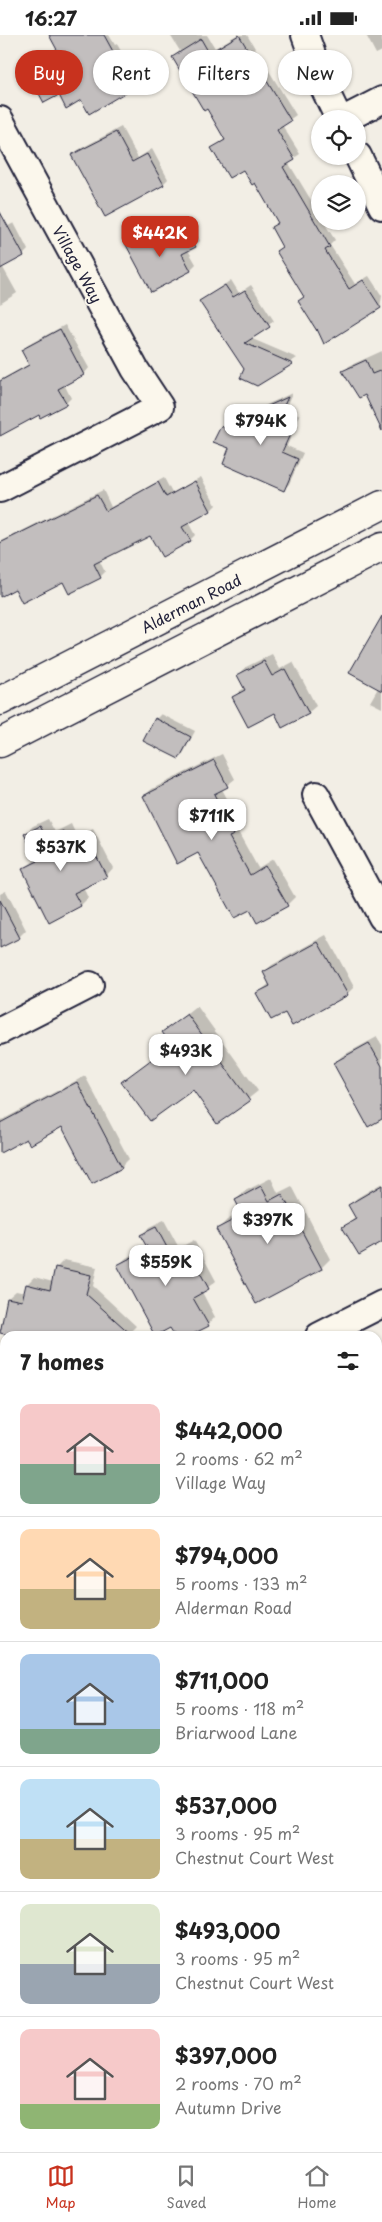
<!DOCTYPE html>
<meta charset="utf-8">
<style>
body{margin:0;font-family:"Playpen Sans",sans-serif;background:#f2f2f2;color:#222;height:100vh;display:flex;flex-direction:column;font-size:19px;white-space:nowrap}
*{box-sizing:border-box;margin:0}
p{font-size:16px;color:#767676}
.icon{flex:none;width:28px;height:28px;fill:none;stroke:currentColor;stroke-width:2;stroke-linecap:round;stroke-linejoin:round}
.map{position:relative;flex:1;overflow:hidden}
.panel{position:absolute;left:0px;top:1296px;width:382px;height:821px;display:flex;flex-direction:column;background:#fff;border-radius:15px 15px 0 0;box-shadow:0 1px 4px #0004}
.panel>*{flex:none}
.banner{position:absolute;left:15px;top:15px;width:352px;height:45px;display:flex;gap:10px}
.buttons{position:absolute;left:311px;top:75px;display:grid;gap:10px}
.buttons a{display:grid;place-items:center;width:55px;height:55px;border-radius:50%;background:#fff;box-shadow:0 1px 4px #0004;font-size:25px}
.price{position:absolute;translate:-50% -42px;padding:0 11px;border-radius:10px;background:#fff;color:#222;font-size:16px;line-height:32px;filter:drop-shadow(0 1px 2px #0008)}
.price::after{content:'';position:absolute;left:50%;top:30px;width:15px;height:11px;margin-left:-8px;background:inherit;clip-path:polygon(0 0,100% 0,50% 100%)}
.price.on{background:#c8321e;color:#fff}
ul{padding:0;list-style:none}
li{display:flex;align-items:center;gap:15px;height:125px;padding:0 20px}
li+li{border-top:1px solid #e0e0e0}
li span{display:grid;place-items:center;flex:none;width:140px;height:100px;border-radius:10px;color:#555}
li>.icon{margin-inline-start:auto}
span .icon{width:60px;height:60px;fill:#fffc;stroke-width:1}
li b{font-size:21px}
h2{display:flex;justify-content:space-between;align-items:center;height:60px;padding:0 20px;font-size:21px}
.tag{padding:0 18px;border-radius:22px;background:#fff;box-shadow:0 1px 4px #0004;font-size:18px;line-height:45px}
.tag.on{background:#c8321e;color:#fff}
.status{display:flex;justify-content:space-between;align-items:center;height:35px;padding:0 25px;background:#fff;direction:ltr}
.status svg{height:14px;fill:currentColor}
.menu{display:flex;justify-content:space-around;align-items:center;height:70px;border-top:1px solid #e0e0e0;background:#fff;font-size:14px;color:#767676}
.menu a{display:grid;justify-items:center;gap:2px}
.menu .on{color:#c8321e}
.map>svg:first-child{display:block}
</style>
<div class="status"><b>16:27</b><svg viewBox="0 0 49 12"><path d="M0 12V9h3v3zM5 12V6h3v6zM10 12V3h3v9zM15 12V0h3v12zM26 1h20v11H26zM47 4h2v5h-2z"/></svg></div>
<div class="map">
<svg width="382" height="2117" viewBox="0 0 382 2117">
<rect width="100%" height="100%" fill="#f2eee5"/>
<filter id="ink" filterUnits="userSpaceOnUse"><feTurbulence type="fractalNoise" baseFrequency=".02" numOctaves="2"/><feDisplacementMap in="SourceGraphic" scale="10" xChannelSelector="R" yChannelSelector="G"/><feConvolveMatrix kernelMatrix="1 2 1 2 8 2 1 2 1" color-interpolation-filters="sRGB"/></filter>
<g filter="url(#ink)">
<!-- green -->
<path fill="#d4d1cc" stroke="#7b7a84" d="M382,2068V2117H352L351,2113L378,2112V2070Z"/>
<!-- water -->
<path fill="#aeabad" stroke="#76747f" d="M378,1783L382,1789V2068L378,2070Z"/>
<!-- shadow -->
<g fill="#0003">
<path d="M50,0H109L115,10L117,9L138,47L133,52L82,63L60,58L31,42L36,37L62,22Z"/>
<path d="M170,0H207L215,13L237,0H247L296,80L282,90L300,119L288,127L320,180V186H323L335,205L330,210L355,249L369,241L382,261L380,272L305,261L283,211L272,193L278,187L255,147L244,133L213,113L226,103L208,72L173,22L180,16Z"/>
<path d="M366,0H382V16L376,19Z"/>
<path d="M121,92L138,123L152,114L168,144L163,149L73,121L78,115Z"/>
<path d="M14,188L28,215L23,220L2,231L17,258L0,269V195Z"/>
<path d="M157,189L166,206L193,192L200,206L188,215L196,229L190,235L127,208L132,203Z"/>
<path d="M231,245L239,258L251,250L274,286L250,303L297,323L257,349L201,266Z"/>
<path d="M65,290L89,333L84,339L64,349L71,363L66,368L39,379L0,399V345L29,329L22,315L28,310Z"/>
<path d="M382,316V384L366,358L344,337L349,331Z"/>
<path d="M292,358L285,374L300,380L287,411L303,418L289,449L284,454L231,413L222,392L227,386L239,392L243,383L249,378Z"/>
<path d="M201,442L216,470L211,475L188,487L195,500L190,505L151,499L99,525L105,537L100,542L15,553L0,560V507L103,455L111,472L164,443L172,458Z"/>
<path d="M382,584V673L370,667L378,653Z"/>
<path d="M272,619L280,634L293,627L316,671L308,678L275,676L233,662L245,652L239,640L246,632Z"/>
<path d="M161,679L195,696L184,717L179,723L156,684Z"/>
<path d="M222,719L235,744L222,754L241,791L237,795L258,833L273,824L295,862L287,870L250,873L144,761L152,754Z"/>
<path d="M48,784L55,797L71,789L77,802L93,794L113,833L106,841L83,852L88,863L81,870L50,886L23,834L38,823L25,799L33,791Z"/>
<path d="M6,856L26,895L19,902L0,912V859Z"/>
<path d="M326,900L354,952L347,959L285,976L258,958L270,948L264,937L272,930Z"/>
<path d="M197,971L258,1056L218,1088L193,1053L123,1047L172,1009L163,998Z"/>
<path d="M377,1002L382,1010V1083L334,1029L342,1021Z"/>
<path d="M85,1041L129,1124L121,1132L93,1147L63,1091L27,1102L0,1116V1086Z"/>
<path d="M271,1143L278,1158L292,1151L330,1224L321,1233L218,1194L227,1185L242,1177L236,1165L245,1156Z"/>
<path d="M382,1148V1205L344,1193L356,1182L349,1171L357,1163Z"/>
<path d="M164,1185L179,1213L194,1205L216,1246L202,1257L215,1282L208,1290L186,1301H176L171,1291L118,1231L126,1223L148,1211L142,1200L149,1192Z"/>
<path d="M64,1225L97,1232L93,1251L136,1291L126,1301H18L0,1296L8,1263L16,1256L25,1258L27,1249L34,1242L53,1247L57,1232Z"/>
<path d="M378,1375L382,1383V1445L378,1448Z"/>
<rect x="378" y="1589" width="4" height="58"/>
<path d="M0,1629L5,1632V1665L0,1673Z"/>
<path d="M5,1786V1850H0V1791Z"/>
<path d="M146,2112H258L261,2117H149Z"/>
</g>
<!-- building -->
<g fill="#c2bebe" stroke="#22223b">
<path d="M49,0H104L133,53L89,79L81,65L66,74L59,60L44,68L30,42L62,24Z"/>
<path d="M239,0L291,86L277,95L295,125L283,132L330,212L325,215L349,254L363,245L381,273L324,309L317,294V296L298,266L304,262L276,216L282,212L271,192L278,188L255,148L252,150L243,135L229,143L211,113L225,105L207,74L204,76L172,22L201,4L209,18Z"/>
<path d="M116,97L132,127L147,119L164,150L105,182L71,120Z"/>
<path d="M0,177L24,221L0,234Z"/>
<path d="M151,194L160,210L187,196L196,212L182,219L191,236L151,257L125,208Z"/>
<path d="M225,250L233,262L245,255L270,292L245,308L293,329L257,351L240,343L244,334L199,266Z"/>
<path d="M60,294L84,340L58,354L67,369L40,383L39,380L0,401V346L29,330L21,315Z"/>
<path d="M366,325L372,339L382,335V396L365,360L359,363L342,336Z"/>
<path d="M288,362L280,379L296,386L282,417L298,424L284,456L223,429L229,413L213,407L221,391L235,398L242,383Z"/>
<path d="M195,446L211,476L182,492L191,506L162,522L150,501L94,529L101,543L69,559L63,547L22,568L15,554L0,562V508L97,460L106,476L158,447L166,462Z"/>
<path d="M382,581V656L349,638Z"/>
<path d="M264,626L272,641L285,634L309,679L282,693L275,678L248,692L232,662L245,655L237,640Z"/>
<path d="M155,683L191,702L179,724L143,706Z"/>
<path d="M214,725L228,752L214,759L234,800L229,802L250,840L265,831L288,871L257,888L250,875L234,883L198,818L177,829L143,761Z"/>
<path d="M40,791L47,804L63,796L70,809L86,801L107,842L74,858L81,871L49,888L22,834L38,826L24,799Z"/>
<path d="M0,865L20,903L0,913Z"/>
<path d="M318,907L348,960L292,991L285,978L271,985L256,958L270,951L263,937Z"/>
<path d="M187,979L250,1066L217,1089L193,1055L150,1086L121,1047L171,1010L162,997Z"/>
<path d="M369,1008L382,1031V1084L368,1092L333,1028Z"/>
<path d="M77,1047L122,1133L92,1149L62,1092L30,1110L26,1104L0,1118V1088Z"/>
<path d="M382,1150V1207L359,1220L342,1192L356,1184L348,1170Z"/>
<path d="M261,1151L269,1166L282,1159L322,1234L256,1269L216,1194L243,1180L235,1165Z"/>
<path d="M156,1192L171,1220L186,1212L209,1254L193,1263L209,1291L189,1301H175L170,1293L155,1301L117,1230L148,1214L140,1200Z"/>
<path d="M55,1232L91,1240L86,1259L133,1301H13L0,1298L7,1263L22,1266L26,1249L50,1255Z"/>
</g>
<g fill="none" stroke-linecap="round" stroke-linejoin="round">
<!-- minor casing -->
<g stroke="#22223b" stroke-width="30">
<g id="minor">
<path d="M305,0L324,53L339,84"/>
<path d="M345,84L382,65"/>
<path d="M0,85L135,334L160,372L0,454"/>
<path d="M358,121L382,171"/>
<path d="M316,760L382,882"/>
<path d="M0,996L90,950"/>
<path d="M319,1301L382,1269"/>
<path d="M0,1360L5,1363"/>
<path d="M0,1440L5,1430"/>
<path d="M0,1947L5,1944"/>
<path d="M0,2045L5,2055"/>
<path d="M37,2112L40,2117"/>
</g>
</g>
<!-- major casing -->
<g stroke="#22223b" stroke-width="31">
<g id="major">
<path d="M0,666L382,470"/>
<path d="M0,708L382,512"/>
</g>
</g>
<!-- minor -->
<use href="#minor" stroke="#fbf7ec" stroke-width="26"/>
<!-- major -->
<use href="#major" stroke="#fbf7ec" stroke-width="28"/>
</g>
</g>
<g text-anchor="middle" dominant-baseline="central" stroke-width="4" stroke-linejoin="round" paint-order="stroke">
<!-- street labels -->
<g font-size="15" fill="#22223b" stroke="#fbf7ec">
<text transform="translate(78 229) rotate(61)">Village Way</text>
<text transform="translate(191 568) rotate(-27)">Alderman Road</text>
</g>
</g>
</svg>
<div class="buttons">
<a><svg class="icon" aria-label="locate" viewBox="0 0 24 24"><circle cx="12" cy="12" r="6"/><path d="M12 2v4M12 18v4M2 12h4M18 12h4"/></svg></a>
<a><svg class="icon" aria-label="layers" viewBox="0 0 24 24"><path d="M12 4l9 5-9 5-9-5zM3 14l9 5 9-5"/></svg></a>
</div>
<b class="price on" style="left:160px;top:223px">$442K</b>
<b class="price" style="left:261px;top:411px">$794K</b>
<b class="price" style="left:212px;top:806px">$711K</b>
<b class="price" style="left:61px;top:837px">$537K</b>
<b class="price" style="left:186px;top:1041px">$493K</b>
<b class="price" style="left:268px;top:1210px">$397K</b>
<b class="price" style="left:166px;top:1252px">$559K</b>
<div class="banner">
<a class="tag on">Buy</a>
<a class="tag">Rent</a>
<a class="tag">Filters</a>
<a class="tag">New</a>
</div>
<section class="panel">
<h2>7 homes<svg class="icon" aria-label="filters" viewBox="0 0 24 24"><path d="M4 7h16M4 17h16"/><circle cx="9" cy="7" r="2"/><circle cx="15" cy="17" r="2"/></svg></h2>
<ul>
<li><span style="background:linear-gradient(#f6c9c9 60%,#7fa58c 0)"><svg class="icon" aria-label="home" viewBox="0 0 24 24"><path d="M3 11l9-7 9 7M6 9v11h12V9"/></svg></span><div><b>$442,000</b><p>2 rooms · 62 m²</p><p>Village Way</p></div></li>
<li><span style="background:linear-gradient(#ffd9b3 60%,#c2b280 0)"><svg class="icon" aria-label="home" viewBox="0 0 24 24"><path d="M3 11l9-7 9 7M6 9v11h12V9"/></svg></span><div><b>$794,000</b><p>5 rooms · 133 m²</p><p>Alderman Road</p></div></li>
<li><span style="background:linear-gradient(#a9c7e8 75%,#7fa58c 0)"><svg class="icon" aria-label="home" viewBox="0 0 24 24"><path d="M3 11l9-7 9 7M6 9v11h12V9"/></svg></span><div><b>$711,000</b><p>5 rooms · 118 m²</p><p>Briarwood Lane</p></div></li>
<li><span style="background:linear-gradient(#bfe0f5 60%,#c2b280 0)"><svg class="icon" aria-label="home" viewBox="0 0 24 24"><path d="M3 11l9-7 9 7M6 9v11h12V9"/></svg></span><div><b>$537,000</b><p>3 rooms · 95 m²</p><p>Chestnut Court West</p></div></li>
<li><span style="background:linear-gradient(#dfe7d0 60%,#9aa5b1 0)"><svg class="icon" aria-label="home" viewBox="0 0 24 24"><path d="M3 11l9-7 9 7M6 9v11h12V9"/></svg></span><div><b>$493,000</b><p>3 rooms · 95 m²</p><p>Chestnut Court West</p></div></li>
<li><span style="background:linear-gradient(#f6c9c9 75%,#8fb573 0)"><svg class="icon" aria-label="home" viewBox="0 0 24 24"><path d="M3 11l9-7 9 7M6 9v11h12V9"/></svg></span><div><b>$397,000</b><p>2 rooms · 70 m²</p><p>Autumn Drive</p></div></li>
</ul>
</section>
</div>
<nav class="menu">
<a class="on"><svg class="icon" aria-label="map" viewBox="0 0 24 24"><path d="M3 6l6-2 6 2 6-2v14l-6 2-6-2-6 2zM9 4v14M15 6v14"/></svg>Map</a>
<a><svg class="icon" aria-label="saved" viewBox="0 0 24 24"><path d="M7 4h10v16l-5-4-5 4z"/></svg>Saved</a>
<a><svg class="icon" aria-label="home" viewBox="0 0 24 24"><path d="M3 11l9-7 9 7M6 9v11h12V9"/></svg>Home</a>
</nav>
